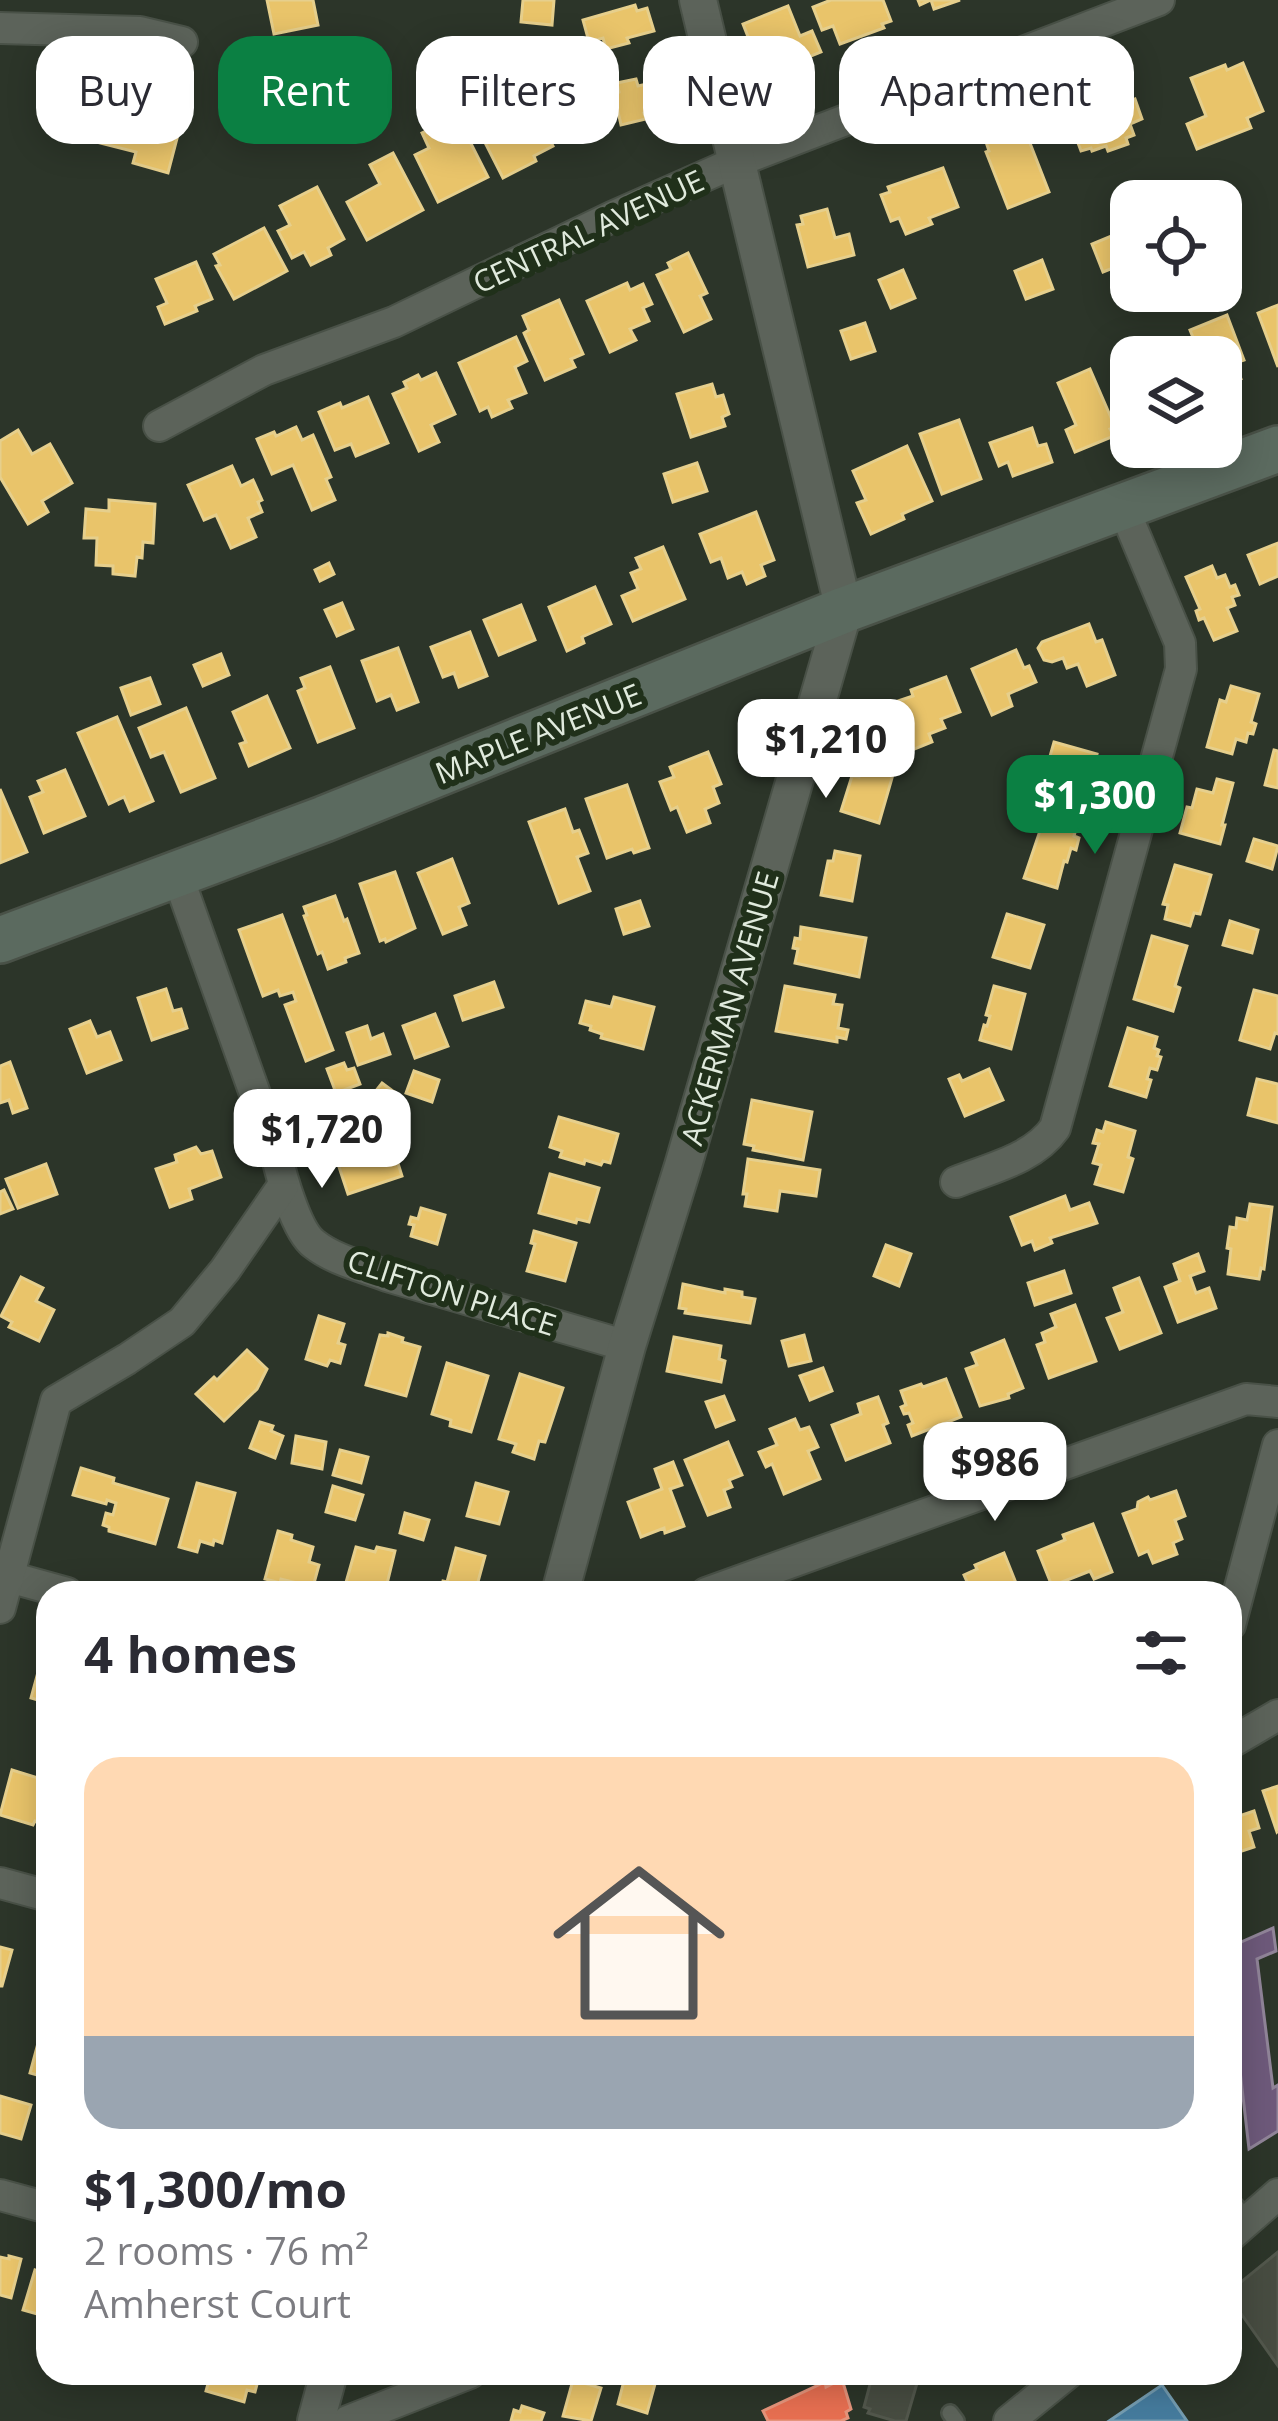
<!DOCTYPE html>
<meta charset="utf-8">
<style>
body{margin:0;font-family:"Open Sans",sans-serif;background:#f2f2f3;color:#2b2b33;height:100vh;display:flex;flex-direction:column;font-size:45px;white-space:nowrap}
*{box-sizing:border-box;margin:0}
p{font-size:39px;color:#7c7c81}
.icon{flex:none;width:66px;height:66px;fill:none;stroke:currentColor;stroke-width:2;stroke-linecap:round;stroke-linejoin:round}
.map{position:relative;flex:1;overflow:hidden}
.drawer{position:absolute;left:36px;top:1581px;width:1206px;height:804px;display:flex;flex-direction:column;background:#fff;border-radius:36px;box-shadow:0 6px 30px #0003}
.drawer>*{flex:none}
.hud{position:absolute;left:36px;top:36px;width:1206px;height:108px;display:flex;gap:24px}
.controls{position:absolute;left:1110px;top:180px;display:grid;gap:24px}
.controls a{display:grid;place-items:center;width:132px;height:132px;border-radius:24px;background:#fff;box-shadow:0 6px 30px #0003;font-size:60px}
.price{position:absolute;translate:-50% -102px;padding:0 27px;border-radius:24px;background:#fff;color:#222;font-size:39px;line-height:78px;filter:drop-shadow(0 3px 6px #0008)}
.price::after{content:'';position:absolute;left:50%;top:72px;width:36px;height:27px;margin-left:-18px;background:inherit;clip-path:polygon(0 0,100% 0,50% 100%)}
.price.active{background:#0b8043;color:#fff}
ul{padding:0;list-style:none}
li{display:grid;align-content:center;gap:24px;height:636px;padding:0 48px}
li+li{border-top:3px solid #e1e1e2}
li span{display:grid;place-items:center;height:372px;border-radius:36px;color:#555}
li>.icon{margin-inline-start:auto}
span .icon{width:216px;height:216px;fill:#fffc;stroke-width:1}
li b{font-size:51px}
h2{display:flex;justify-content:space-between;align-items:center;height:144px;padding:0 48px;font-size:51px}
.tag{padding:0 42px;border-radius:36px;background:#fff;box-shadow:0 6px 30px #0003;font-size:42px;line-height:108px}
.tag.active{background:#0b8043;color:#fff}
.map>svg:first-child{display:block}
</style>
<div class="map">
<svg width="1278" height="2421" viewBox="0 0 1278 2421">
<rect width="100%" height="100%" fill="#2c3529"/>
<!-- homes -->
<g fill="#e9c46a" stroke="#e6cf8c" stroke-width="3">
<path d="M267,0H313L318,25L274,34Z"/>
<path d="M523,0H554L552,25L521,22Z"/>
<path d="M831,0H883L891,21L882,24L884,28L840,44L833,26L822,30L813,7Z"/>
<path d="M918,0H960L934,9L931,0L920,5Z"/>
<path d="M635,5L637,11L647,8L654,31L627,38L629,43L606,49L603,38L589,42L583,20Z"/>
<path d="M788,6L800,36L812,31L821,52L791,64L795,74L767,85L743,24Z"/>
<path d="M546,54L548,81L523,84L520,56Z"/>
<path d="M1243,63L1263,111L1247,118L1251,128L1197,149L1187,124L1206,116L1191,78L1225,65L1227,70Z"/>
<path d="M114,73L148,82L143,99L162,104L158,117L181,123L168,173L133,163L136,152L96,142Z"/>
<path d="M636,79L638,86L665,80L672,106L644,113L646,119L621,125L614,94L619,92L617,83Z"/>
<path d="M1135,99L1142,119L1130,124L1134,135L1126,138L1128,144L1108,151L1106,146L1092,151L1091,148L1081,151L1069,119L1120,100L1122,104Z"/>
<path d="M503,104L518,132L540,120L553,146L534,156L536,161L503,178L473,119Z"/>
<path d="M457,116L488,177L438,202L415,155L429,148L422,133Z"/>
<path d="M1020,129L1024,139L1028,138L1049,192L1008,208L986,152L989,151L986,142Z"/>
<path d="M393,153L423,210L367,240L347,202L380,184L370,165Z"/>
<path d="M943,168L958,207L929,218L932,224L906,234L899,218L891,221L881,195L890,192L888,187Z"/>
<path d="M317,187L344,239L328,248L331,255L311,265L304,252L292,258L278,231L290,225L280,206Z"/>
<path d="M827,209L835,238L849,234L854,255L808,267L797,225L803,224L801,216Z"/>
<path d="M264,228L287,271L234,299L216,266L220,265L214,254Z"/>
<path d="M1121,232L1131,261L1103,272L1092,244Z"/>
<path d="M688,253L707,293L700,296L711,319L684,332L657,275L671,269L668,263Z"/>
<path d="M1042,260L1053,289L1026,299L1015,271Z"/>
<path d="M196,262L212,299L195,306L197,311L165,324L158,307L167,303L156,279Z"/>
<path d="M1131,266V291H1138L1123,297L1114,273Z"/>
<path d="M903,270L915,298L891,308L879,280Z"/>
<path d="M627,283L630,290L643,284L652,304L643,308L649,321L630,329L636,340L610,352L587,301Z"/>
<path d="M559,300L583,354L571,359L575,367L545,380L524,333L529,330L523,316Z"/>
<path d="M1278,305V367L1258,313Z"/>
<path d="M1227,315L1244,360L1235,363L1241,379L1221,387V357H1201L1190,330Z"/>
<path d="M865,323L875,351L851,359L841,331Z"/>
<path d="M516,337L527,361L515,367L526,393L508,400L512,408L492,417L488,407L480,411L459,363Z"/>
<path d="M1143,350L1146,357H1131V396L1117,361Z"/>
<path d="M1090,369L1115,427L1110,429L1114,436L1075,452L1066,430L1076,425L1058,383Z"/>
<path d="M436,373L455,414L431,425L439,442L419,451L393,394L407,388L404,382L418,375L421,380Z"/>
<path d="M712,384L716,397L723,395L729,414L722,417L725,426L691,437L677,394Z"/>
<path d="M368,397L388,443L356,456L351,444L335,450L319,412L340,403L342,408Z"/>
<path d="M959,420L981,479L942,494L920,434Z"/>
<path d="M296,427L302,440L313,435L331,477L326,479L335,500L312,510L293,465L272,474L257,439L274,432L276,436Z"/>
<path d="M1032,428L1038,446L1046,444L1052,462L1013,476L1008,462L999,466L990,443Z"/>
<path d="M18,430L32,454L50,444L72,483L42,501L48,512L28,524L0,477V441Z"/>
<path d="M907,446L932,501L902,514L904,519L871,534L857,503L866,500L853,471Z"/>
<path d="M697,463L707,491L673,502L664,474Z"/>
<path d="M232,466L241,486L253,480L262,500L258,502L262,512L248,518L256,537L231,548L216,515L204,520L188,485Z"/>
<path d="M109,500L155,504L153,543L143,542L142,558L137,557L135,576L113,574V566L96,565L97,538H84L86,509L109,511Z"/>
<path d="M756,512L774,560L761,565L765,576L747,584L742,572L728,578L721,558L711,562L700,534Z"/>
<path d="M1278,543V576L1260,584L1248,555Z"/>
<path d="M663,547L685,599L633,621L622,596L638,589L631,573L641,569L636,558Z"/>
<path d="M329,563L334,574L320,581L315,570Z"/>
<path d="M1212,566L1217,578L1225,575L1230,587L1235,585L1239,595L1232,597L1235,605L1227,608L1237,631L1214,640L1204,618L1199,620L1196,611L1200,609L1186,577Z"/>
<path d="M595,587L611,624L582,637L584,643L567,651L549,607Z"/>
<path d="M342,603L353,629L337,636L325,610Z"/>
<path d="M521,605L535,640L499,655L484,620Z"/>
<path d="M1089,624L1096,642L1102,640L1115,675L1087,686L1078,664L1067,668L1063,658L1052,662L1044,660L1038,648L1042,642Z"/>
<path d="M470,632L487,676L459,687L454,673L443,677L431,647Z"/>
<path d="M398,648L418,702L397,710L391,695L377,701L362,661Z"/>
<path d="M1016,650L1024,668L1029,666L1036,682L1008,694L1012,706L992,715L972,669Z"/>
<path d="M221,654L229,675L203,686L194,665Z"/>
<path d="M330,667L354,728L318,742L298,691L305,688L301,678Z"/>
<path d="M946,677L960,712L941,719L945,728L929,734L932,742L902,754L889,721L903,716L898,701L913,696L911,690Z"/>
<path d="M150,678L160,704L131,715L121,688Z"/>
<path d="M1231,686L1259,694L1251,722L1256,724L1253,734L1248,733L1246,742L1236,739L1232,754L1207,747L1220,700L1226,702Z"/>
<path d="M267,696L290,748L249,766L240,744L246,742L233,712Z"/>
<path d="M186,708L215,778L181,792L164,752L151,757L139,728Z"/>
<path d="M117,717L153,801L130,811L124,797L109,804L78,733Z"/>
<path d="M1054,742L1097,754L1088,789L1071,784L1066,799L1040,792Z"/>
<path d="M1274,750L1278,751V788L1265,785Z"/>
<path d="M708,752L721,784L713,787L719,803L705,809L710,823L687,832L677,807L671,810L660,782L674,777L670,767Z"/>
<path d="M864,762L894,771L879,823L841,811L852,776L859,777Z"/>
<path d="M65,770L85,816L44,833L30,797L43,792L38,781Z"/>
<path d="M1217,779L1233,783L1222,825H1225L1220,844L1180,833L1187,807L1192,808L1197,789L1213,793Z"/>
<path d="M627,785L649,848L634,853L632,849L607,858L586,799Z"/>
<path d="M0,789L27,852L0,863Z"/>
<path d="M565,809L573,832L579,830L588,853L577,857L590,891L559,903L529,822Z"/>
<path d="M1046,813L1078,822L1074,836L1079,838L1076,850L1071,848L1067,862L1064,861L1057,888L1024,878Z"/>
<path d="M1254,839L1278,846L1272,869L1247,861Z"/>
<path d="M835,851L860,856L852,901L821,895L828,861H833Z"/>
<path d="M452,859L469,903L459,907L466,925L443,934L418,873Z"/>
<path d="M1175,865L1211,875L1200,914L1194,913L1190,926L1165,919L1168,905L1163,904Z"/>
<path d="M395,872L415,928L386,942L385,939L380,941L360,884Z"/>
<path d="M335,896L344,921L347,919L359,953L345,958L346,962L328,969L322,952L318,954L304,916L307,915L304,907Z"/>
<path d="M640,901L649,926L624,934L616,909Z"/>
<path d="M1007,914L1044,925L1030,968L993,957Z"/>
<path d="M282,915L333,1050L306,1061L285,1005L296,1001L293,992L280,996L278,990L263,996L239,930Z"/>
<path d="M1230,921L1258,930L1252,953L1223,945Z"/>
<path d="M801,927L866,938L859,977L795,963L798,949L793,948L795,938L800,939Z"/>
<path d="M1152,936L1187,946L1175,986L1180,988L1173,1011L1134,999Z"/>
<path d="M494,982L503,1007L463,1020L455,996Z"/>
<path d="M785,986L835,995L833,1004L842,1005L838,1028L848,1030L846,1039L837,1037V1042L776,1031Z"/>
<path d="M994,986L1025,994L1011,1049L980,1040L984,1025L987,1026L990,1016L986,1015Z"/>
<path d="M166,989L173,1011L181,1009L187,1028L152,1040L138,998Z"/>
<path d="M1254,990L1278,996V1034L1275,1033L1270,1049L1240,1040Z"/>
<path d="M614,997L654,1007L643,1049L601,1038L602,1034L590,1030L591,1026L580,1023L586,1001L611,1007Z"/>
<path d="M435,1014L448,1046L415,1058L403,1026Z"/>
<path d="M90,1021L97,1037L110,1032L121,1060L87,1073L70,1029Z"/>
<path d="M367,1026L371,1039L383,1034L390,1054L358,1065L347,1033Z"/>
<path d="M1128,1028L1157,1037L1154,1048L1159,1050L1157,1056L1161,1057L1157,1070L1150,1068L1147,1079L1151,1080L1146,1097L1110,1086Z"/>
<path d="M10,1062L27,1108L13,1113L9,1100L0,1103V1066Z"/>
<path d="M344,1063L347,1070L354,1068L360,1084L336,1093L327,1069Z"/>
<path d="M989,1069L1003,1100L965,1116L949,1079L959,1075L962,1081Z"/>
<path d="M414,1071L439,1080L432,1102L406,1093Z"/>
<path d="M1257,1079L1278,1084V1123L1248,1115Z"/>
<path d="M382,1083L401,1097L389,1112L371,1097Z"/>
<path d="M752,1100L812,1112L803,1160L753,1150L754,1146L744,1144Z"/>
<path d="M559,1117L618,1134L610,1163L603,1161L601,1165L585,1160L584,1164L560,1157L562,1151L550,1147Z"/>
<path d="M1106,1122L1135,1131L1128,1157L1133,1159L1123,1192L1095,1184L1101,1165L1093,1163L1099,1144L1093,1143L1097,1130L1103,1132Z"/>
<path d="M396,1129L405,1154L396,1157L402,1176L348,1194L338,1164L370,1153L378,1147L382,1148L378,1135Z"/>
<path d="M196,1147L201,1154L212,1151L221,1177L189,1189L192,1199L170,1207L156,1169L177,1162L175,1155Z"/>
<path d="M748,1159L820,1170L816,1196L780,1191L777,1211L745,1206L747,1194H743Z"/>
<path d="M46,1164L57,1194L18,1208L6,1179Z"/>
<path d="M550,1174L599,1188L589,1222L577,1219L576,1223L539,1213Z"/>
<path d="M4,1190L13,1209L0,1214V1192Z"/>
<path d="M1065,1196L1070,1210L1089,1203L1097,1223L1050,1238L1052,1243L1035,1250L1032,1241L1022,1245L1011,1217Z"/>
<path d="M1250,1204L1272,1207L1264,1269L1261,1268L1259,1279L1228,1274L1231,1249L1227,1248L1230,1227L1236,1228L1237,1218L1247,1220Z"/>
<path d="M421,1208L445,1215L437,1244L411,1236L414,1225L409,1224L411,1217L418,1219Z"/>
<path d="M534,1231L576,1243L565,1281L527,1271L535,1244L531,1243Z"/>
<path d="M886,1245L911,1254L899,1286L874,1276Z"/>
<path d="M1198,1254L1204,1271L1190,1276L1196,1293L1209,1288L1216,1308L1178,1322L1165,1287L1180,1281L1174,1264Z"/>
<path d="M1064,1271L1071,1293L1035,1305L1028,1283Z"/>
<path d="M21,1277L43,1288L36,1301L54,1310L39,1341L9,1327L12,1322L1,1316Z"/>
<path d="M1139,1278L1161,1333L1120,1349L1107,1318L1123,1312L1114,1288Z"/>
<path d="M683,1284L725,1293V1289L742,1292V1297L755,1299L750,1323L685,1313L686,1309L679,1308Z"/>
<path d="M1075,1305L1096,1361L1049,1378L1037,1345L1045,1342L1042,1333L1056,1327L1051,1314Z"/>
<path d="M319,1316L344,1324L338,1343L345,1345L340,1363L330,1360L327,1366L306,1359Z"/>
<path d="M388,1333L403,1338L402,1342L420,1347L406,1396L366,1385L380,1335L388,1336Z"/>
<path d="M804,1335L811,1361L789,1366L782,1341Z"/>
<path d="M674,1337L721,1346L719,1359L725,1361L721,1382L667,1371Z"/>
<path d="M1004,1340L1023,1388L1008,1394L1009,1398L980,1406L966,1369L977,1365L972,1353Z"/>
<path d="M247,1350L267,1369L257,1389L224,1421L196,1394L214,1377L217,1380Z"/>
<path d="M447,1363L488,1376L471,1432L450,1426L451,1420L432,1414Z"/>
<path d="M823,1368L832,1391L810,1400L800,1376Z"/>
<path d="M520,1374L563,1388L545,1442L539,1441L534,1459L513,1452L516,1444L499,1439Z"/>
<path d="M946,1379L961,1417L912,1436L908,1425L913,1423L909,1413L904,1414L901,1407L906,1405L901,1391L921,1384L923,1387Z"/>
<path d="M724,1396L734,1420L716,1427L706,1402Z"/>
<path d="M878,1397L888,1423L883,1425L890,1443L846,1460L832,1425L861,1414L858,1404Z"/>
<path d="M795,1419L800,1430L809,1427L818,1447L808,1451L820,1479L784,1494L772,1464L766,1467L759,1452L777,1445L770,1429Z"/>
<path d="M260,1422L273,1426L271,1431L283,1436L275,1458L250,1448Z"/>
<path d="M296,1436L326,1442L322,1469L292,1463Z"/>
<path d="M728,1442L742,1475L729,1480L732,1487L724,1490L730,1507L708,1515L685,1460Z"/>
<path d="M340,1450L368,1457L361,1483L333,1475Z"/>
<path d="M673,1462L682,1485L670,1489L684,1526L665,1533L664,1528L641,1537L628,1502L662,1489L655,1469Z"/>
<path d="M81,1468L114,1478L113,1483L168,1499L155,1544L109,1531V1527L103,1525L106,1513L113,1515L116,1503L107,1500L106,1504L73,1495Z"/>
<path d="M197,1483L235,1493L222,1543L214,1540L213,1545L200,1541L197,1552L179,1547Z"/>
<path d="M476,1483L508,1492L499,1524L467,1516Z"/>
<path d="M333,1486L363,1495L355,1520L326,1512Z"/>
<path d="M1176,1491L1185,1516L1175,1520L1182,1539L1173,1543L1177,1554L1153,1563L1148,1551L1139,1555L1123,1514L1137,1509L1138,1502L1148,1497L1150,1500Z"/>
<path d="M405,1513L429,1520L423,1540L400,1533Z"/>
<path d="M1093,1524L1112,1572L1094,1579L1090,1571L1052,1586L1038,1551L1065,1540L1063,1535Z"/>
<path d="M278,1531L292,1535L291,1540L313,1547L309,1562L319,1565L313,1587L281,1579L280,1583L265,1579Z"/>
<path d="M356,1547L375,1552L377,1547L395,1551L387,1584L395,1586L393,1593H343Z"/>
<path d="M456,1548L485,1556L475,1593H440L443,1581L447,1582Z"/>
<path d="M1004,1553L1020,1593H972L964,1575L977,1569L975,1565Z"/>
<path d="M938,1584L941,1593H897L911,1588L913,1593Z"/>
<path d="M44,1650L48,1651V1703L31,1698Z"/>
<path d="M12,1770L48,1781V1825L35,1821L33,1825L0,1815Z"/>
<path d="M1278,1786V1831L1277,1832L1263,1791Z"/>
<path d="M1254,1811L1259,1828L1249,1831L1254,1847L1230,1855V1819Z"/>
<path d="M0,1947L12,1950L2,1986H0Z"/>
<path d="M48,1960V2000L38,1997Z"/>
<path d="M37,2047L48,2051V2078L30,2073Z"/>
<path d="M0,2096L31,2105L21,2139L0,2133Z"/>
<path d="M9,2256L21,2259L11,2298L0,2295V2257L9,2259Z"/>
<path d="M35,2270L48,2274V2317L23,2310Z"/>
<path d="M211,2373H260L255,2392L247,2390L244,2402L206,2391Z"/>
<path d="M626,2373H658L647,2413L618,2404Z"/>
<path d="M573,2380L601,2388L591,2421L563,2416Z"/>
<path d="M522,2406L544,2413L541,2421H511L514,2410L520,2412Z"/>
</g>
<!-- shops -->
<path fill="#e76f51" stroke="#e5947b" stroke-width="3" d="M842,2379L851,2409L846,2412L848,2418L841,2421H768L763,2411L825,2382L826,2387Z"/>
<!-- offices -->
<path fill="#6d597a" stroke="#908498" stroke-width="3" d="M1273,1928L1276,1951L1257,1959L1273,2088L1278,2085V2131L1249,2149L1230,1983V1947Z"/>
<!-- public -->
<path fill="#457b9d" stroke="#749cb0" stroke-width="3" d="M1162,2385L1187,2421H1109Z"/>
<!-- building -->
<g fill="#474c41" stroke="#52574c" stroke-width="3">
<path d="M1278,2252V2366L1230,2298V2291Z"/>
<path d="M873,2373H920L906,2421H895L868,2413L870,2409L864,2407Z"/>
</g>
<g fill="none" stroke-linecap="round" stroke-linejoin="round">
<!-- service casing -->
<g stroke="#495147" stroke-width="20">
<g id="service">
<path d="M1230,2199L1248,2221"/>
<path d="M950,2413L956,2421"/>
</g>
</g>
<!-- minor casing -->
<g stroke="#495147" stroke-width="34">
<g id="minor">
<path d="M0,28L140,32L182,42"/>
<path d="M159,426L264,370L394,322L612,217L736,162L1159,0"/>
<path d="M177,874L276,1153C281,1175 296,1231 314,1244C334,1260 364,1267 387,1276L627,1346"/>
<path d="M956,1182C991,1168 1033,1159 1055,1128L1181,669L1180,643L1123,507"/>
<path d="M9,1577L67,1593"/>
<path d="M706,1593L1246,1399L1278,1402"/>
<path d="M0,1608L56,1401L127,1359L182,1322L225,1270L283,1186"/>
<path d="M1230,1625L1278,1445"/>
<path d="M1230,1743L1278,1715"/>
<path d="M0,1883L48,1896"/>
<path d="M0,2195L48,2208"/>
<path d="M1230,2236L1278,2194"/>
<path d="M348,2421L470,2373"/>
<path d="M1009,2421L1068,2373"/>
</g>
</g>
<!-- tertiary casing -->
<g stroke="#495147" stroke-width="40">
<g id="tertiary">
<path d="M560,1593L627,1346L683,1166L844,610L698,0"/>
<path d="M316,2421L329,2373"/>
</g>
</g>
<!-- primary casing -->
<g stroke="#495147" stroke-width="50">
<path id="primary" d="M0,940L324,819L844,610L1278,449"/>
</g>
<!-- service -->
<use href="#service" stroke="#5c635a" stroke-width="15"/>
<!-- minor -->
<use href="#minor" stroke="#5c635a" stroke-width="30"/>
<!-- tertiary -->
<use href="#tertiary" stroke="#5c635a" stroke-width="36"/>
<!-- primary -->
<use href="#primary" stroke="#5b6a5f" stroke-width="45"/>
</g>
<g text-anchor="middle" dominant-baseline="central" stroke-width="12" stroke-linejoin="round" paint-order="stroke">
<!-- street labels -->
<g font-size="30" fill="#e0eadd" stroke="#20301a">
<text transform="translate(588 231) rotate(-25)">CENTRAL AVENUE</text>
<text transform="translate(538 733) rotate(-22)">MAPLE AVENUE</text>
<text transform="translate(729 1008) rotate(-74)">ACKERMAN AVENUE</text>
<text transform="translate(452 1292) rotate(18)">CLIFTON PLACE</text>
</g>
</g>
</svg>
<div class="controls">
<a><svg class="icon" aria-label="locate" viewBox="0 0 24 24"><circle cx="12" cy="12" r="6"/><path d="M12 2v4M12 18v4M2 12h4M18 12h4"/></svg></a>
<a><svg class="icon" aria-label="layers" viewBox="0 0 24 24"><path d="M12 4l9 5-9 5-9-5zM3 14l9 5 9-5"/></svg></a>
</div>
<b class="price" style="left:826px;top:801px">$1,210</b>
<b class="price active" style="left:1095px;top:857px">$1,300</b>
<b class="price" style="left:322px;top:1191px">$1,720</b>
<b class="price" style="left:995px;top:1524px">$986</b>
<div class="hud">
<a class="tag">Buy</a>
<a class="tag active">Rent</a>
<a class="tag">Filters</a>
<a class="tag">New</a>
<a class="tag">Apartment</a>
</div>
<section class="drawer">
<h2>4 homes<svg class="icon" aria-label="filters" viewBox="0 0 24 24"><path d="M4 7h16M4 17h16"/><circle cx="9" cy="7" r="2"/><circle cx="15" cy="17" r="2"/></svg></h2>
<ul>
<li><span style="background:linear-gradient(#ffd9b3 75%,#9aa5b1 0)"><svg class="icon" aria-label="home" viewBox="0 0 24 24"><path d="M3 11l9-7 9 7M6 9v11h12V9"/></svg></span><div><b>$1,300/mo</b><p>2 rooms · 76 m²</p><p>Amherst Court</p></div></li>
</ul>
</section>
</div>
